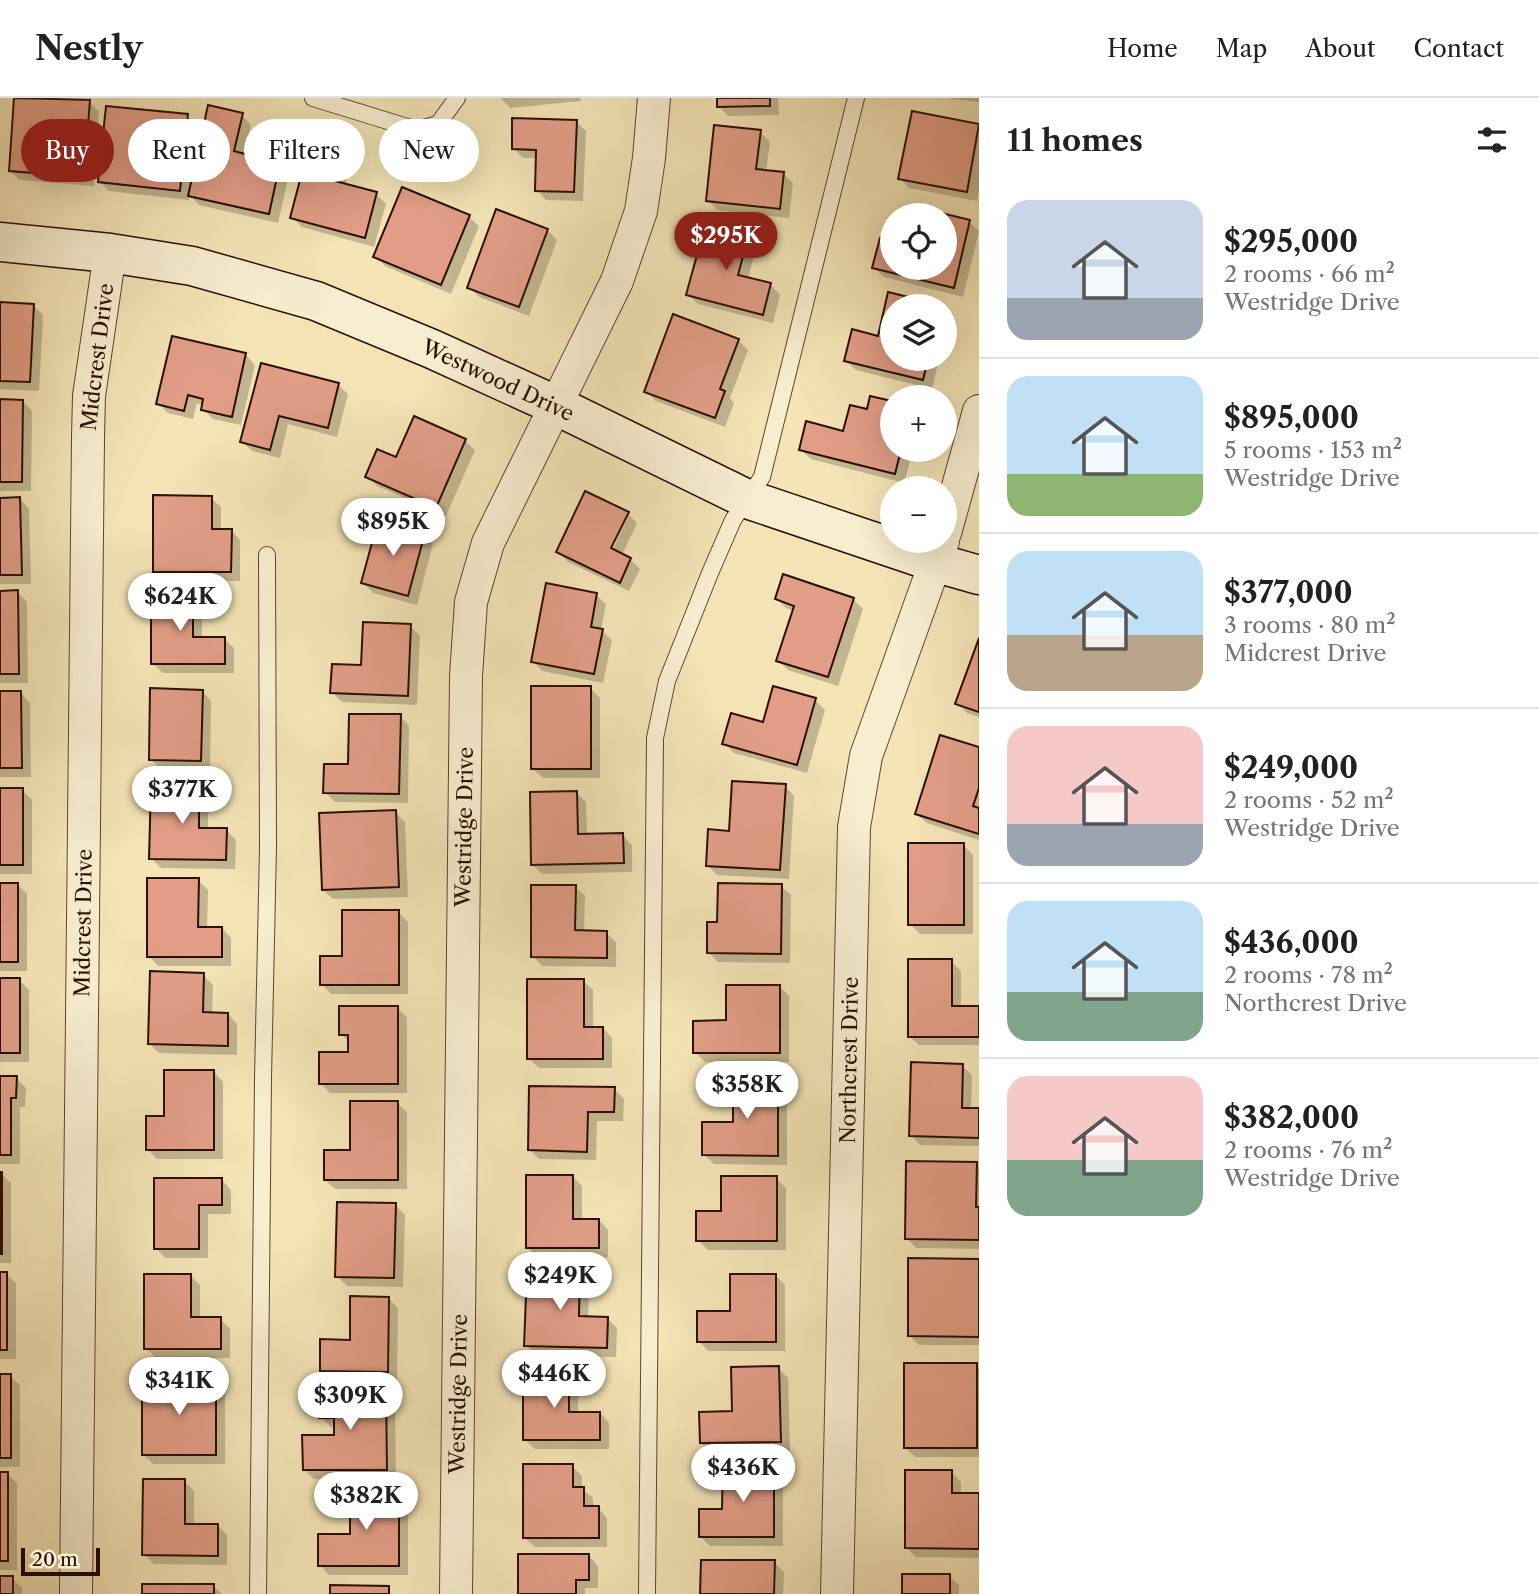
<!DOCTYPE html>
<meta charset="utf-8">
<style>
body{margin:0;font-family:"Libre Caslon Text",serif;background:#f2f2f2;color:#202124;height:100vh;display:flex;flex-direction:column;font-size:26px;white-space:nowrap}
*{box-sizing:border-box;margin:0}
p{font-size:23px;color:#757577}
.icon{flex:none;width:38px;height:38px;fill:none;stroke:currentColor;stroke-width:2;stroke-linecap:round;stroke-linejoin:round}
.map{position:relative;flex:1;overflow:hidden}
.sheet{display:flex;flex-direction:column;background:#fff;width:560px}
.sheet>*{flex:none}
.banner{position:absolute;left:21px;top:21px;width:665px;height:63px;display:flex;gap:14px}
.tools{position:absolute;left:880px;top:105px;display:grid;gap:14px}
.tools a{display:grid;place-items:center;width:77px;height:77px;border-radius:50%;background:#fff;box-shadow:0 7px 28px #0002;font-size:35px}
.scale{position:absolute;left:21px;bottom:18px;width:79px;box-sizing:border-box;padding-left:7px;border:4px solid #2c0f00;border-top:0;font-size:19px;line-height:24px;white-space:nowrap;color:#2c0f00;-webkit-text-stroke:5px #f7edcf;paint-order:stroke}
.price{position:absolute;translate:-50% -60px;padding:0 16px;border-radius:24px;background:#fff;color:#222;font-size:23px;line-height:46px;filter:drop-shadow(0 2px 4px #0008)}
.price::after{content:'';position:absolute;left:50%;top:42px;width:21px;height:16px;margin-left:-10px;background:inherit;clip-path:polygon(0 0,100% 0,50% 100%)}
.price.on{background:#8f2418;color:#fff}
ul{padding:0;list-style:none}
li{display:flex;align-items:center;gap:21px;height:175px;padding:0 28px}
li+li{border-top:2px solid #e0e0e0}
li span{display:grid;place-items:center;flex:none;width:196px;height:140px;border-radius:21px;color:#555}
li>.icon{margin-inline-start:auto}
span .icon{width:84px;height:84px;fill:#fffc;stroke-width:1}
li b{font-size:30px}
h2{display:flex;justify-content:space-between;align-items:center;height:84px;padding:0 28px;font-size:30px}
.pill{padding:0 24px;border-radius:32px;background:#fff;box-shadow:0 7px 28px #0002;font-size:24px;line-height:63px}
.pill.on{background:#8f2418;color:#fff}
header{display:flex;align-items:center;gap:42px;box-sizing:border-box;height:98px;padding:0 35px;background:#fff;border-bottom:2px solid #e0e0e0}
header strong{font-size:33px}
nav{display:flex;gap:38px;margin-inline-start:auto;font-size:24px}
main{display:flex;flex:1;min-height:0}
.map>svg:first-child{display:block}
</style>
<header>
<strong>Nestly</strong>
<nav><a>Home</a><a>Map</a><a>About</a><a>Contact</a></nav>
</header>
<main>
<div class="map">
<svg width="979" height="1496" viewBox="0 0 979 1496">
<rect width="100%" height="100%" fill="#f3e3b5"/>
<filter id="stains"><feTurbulence type="fractalNoise" baseFrequency=".00286" numOctaves="4"/><feColorMatrix values="0 0 0 0 .2 0 0 0 0 .09 0 0 0 0 .02 0 0 0 .5 -.17"/></filter>
<radialGradient id="worn" r=".72"><stop offset=".6" stop-color="#630" stop-opacity="0"/><stop offset="1" stop-color="#630" stop-opacity=".3"/></radialGradient>
<!-- shadow -->
<g fill="#0003">
<path d="M16,0H52L89,4L99,14L94,88L20,82L10,73Z"/>
<path d="M501,0H580L581,3L510,10Z"/>
<path d="M719,0H778L779,17L728,18L719,8Z"/>
<path d="M951,0H979V4L952,1Z"/>
<path d="M913,15L979,28V91L977,103L909,90L900,80Z"/>
<path d="M242,17L251,27L244,58L257,61L282,54L292,63L278,125L199,107L190,97L189,102L109,93L99,83L187,18L197,28L192,74L195,75Z"/>
<path d="M576,24L586,33L583,103L546,102L537,92L538,60H523L513,50Z"/>
<path d="M760,34L770,44L766,74L783,76L793,85L789,120L718,112L708,103Z"/>
<path d="M340,58L350,68L345,88L376,96L386,106L374,149L302,129L292,119Z"/>
<path d="M945,118L969,124L979,133L963,199L884,179L874,170L882,142L892,144V170H945Z"/>
<path d="M469,119L479,128L451,196L385,168L375,158Z"/>
<path d="M547,132L557,142L529,218L479,199L469,189Z"/>
<path d="M748,136L757,146L748,181L771,187L780,197L773,225L698,206L688,196Z"/>
<path d="M890,196L940,208H892V261H939L932,291L856,272L846,263L879,240Z"/>
<path d="M0,206L34,208L43,217L39,293L0,291Z"/>
<path d="M945,213L950,218L945,238Z"/>
<path d="M738,242L748,252L730,300L734,305L725,329L656,303L646,293Z"/>
<path d="M246,257L255,267L241,327L213,321L203,311L204,307L197,305L193,321L168,315L158,305Z"/>
<path d="M262,267L338,287L348,296L337,339L288,326L280,360L252,353L242,344Z"/>
<path d="M872,300L892,305V352H913L904,385L811,361L801,352L845,335L868,313Z"/>
<path d="M0,303H22L32,313L31,393H0Z"/>
<path d="M465,343L475,352L446,418L377,388L368,378L397,362Z"/>
<path d="M211,400L221,409V432H231L240,442V483H164L154,473Z"/>
<path d="M20,401L29,411L31,486H0V402Z"/>
<path d="M628,416L606,457L609,459L629,417L637,425L622,457L630,461L640,471L629,493L568,464L558,454Z"/>
<path d="M424,437L433,446L417,507L373,495L363,485Z"/>
<path d="M0,494H17L27,504L28,585H0Z"/>
<path d="M193,496L202,505V540H224L234,550V575H163L153,566Z"/>
<path d="M596,497L606,506L601,532L612,542L603,585L542,573L533,563Z"/>
<path d="M777,501H853L863,511L838,588L788,572L778,562L794,513L786,510Z"/>
<path d="M410,528L420,538L417,607L342,604L332,594Z"/>
<path d="M979,545V619L967,615L957,605Z"/>
<path d="M590,590L600,600V680H543L533,671Z"/>
<path d="M202,593L211,603L210,672L160,670L151,661Z"/>
<path d="M0,595H21L30,605L31,679H0Z"/>
<path d="M815,602L825,612L807,675L734,655L724,645Z"/>
<path d="M400,618L409,628L408,705L335,704L325,694Z"/>
<path d="M979,651V742L927,725L917,716Z"/>
<path d="M785,688L794,698L789,781L717,777L707,767L731,734Z"/>
<path d="M199,689L208,699V732H226L236,742L235,771L161,770L151,760Z"/>
<path d="M0,692H22L32,702V776H0Z"/>
<path d="M576,695L586,704L587,737H622L632,747V774L542,776L533,767Z"/>
<path d="M395,714L405,724L408,799L333,801L323,792Z"/>
<path d="M963,747L973,757V836H920L910,826Z"/>
<path d="M198,782L208,792L207,830H222L231,840V868H158L149,858Z"/>
<path d="M0,786H17L27,796V873H0Z"/>
<path d="M781,788L791,797L790,865L718,864L708,854L719,826Z"/>
<path d="M575,789L585,798L584,834L606,835L616,844V869L542,868L533,858Z"/>
<path d="M398,814L408,824V896H331L322,886L343,860Z"/>
<path d="M951,863L961,873V910H979V947H919L909,938Z"/>
<path d="M203,877L213,887L212,916H228L237,926V957L159,955L149,945Z"/>
<path d="M0,882H19L29,892V964H0Z"/>
<path d="M583,883L593,892V930H603L612,940V970H539L529,961Z"/>
<path d="M780,889L789,898V964H705L695,954L728,924Z"/>
<path d="M397,910L407,919V995H330L321,986L350,956V945L341,936Z"/>
<path d="M962,968L972,977L971,1011L979,1012V1048L920,1047L911,1037Z"/>
<path d="M214,974L223,984V1061H157L148,1052L166,1019Z"/>
<path d="M0,980H16L26,990L25,1009H20V1066H0Z"/>
<path d="M777,980L787,990V1067L714,1066L704,1057Z"/>
<path d="M614,991L624,1001L623,1023H597L596,1062L539,1061L530,1052Z"/>
<path d="M397,1005L407,1014V1091H335L325,1082Z"/>
<path d="M976,1066L979,1069V1151L916,1150L907,1140Z"/>
<path d="M0,1075L11,1085V1165H0Z"/>
<path d="M572,1078L582,1088V1122H599L608,1132V1159H538L528,1150Z"/>
<path d="M776,1080L786,1090V1152H708L698,1142L722,1115Z"/>
<path d="M222,1082L231,1092V1116H208V1160H165L156,1150Z"/>
<path d="M395,1107L405,1117L403,1189L347,1188L337,1178Z"/>
<path d="M979,1163V1247H919L909,1237Z"/>
<path d="M579,1174L589,1184L588,1220H607L617,1230L616,1259L536,1257L526,1247Z"/>
<path d="M0,1176H6L16,1185V1261H0Z"/>
<path d="M190,1177L200,1187V1221H220L230,1231V1260H156L146,1250Z"/>
<path d="M775,1177L785,1187V1253H708L699,1243Z"/>
<path d="M388,1200L398,1210L397,1283L331,1282L322,1272L352,1244Z"/>
<path d="M976,1267L979,1270V1359H915L905,1349Z"/>
<path d="M778,1270L788,1280L790,1353L711,1354L701,1345Z"/>
<path d="M568,1275L578,1284V1315H600L609,1325V1351H535L525,1342Z"/>
<path d="M0,1278H10L20,1287V1369H0Z"/>
<path d="M215,1282L225,1292V1366H153L144,1357Z"/>
<path d="M386,1292L395,1302L396,1381H314L304,1372L336,1338V1329H331L321,1319Z"/>
<path d="M572,1368L582,1378V1391L593,1400V1410H598L607,1420V1449H535L525,1440Z"/>
<path d="M773,1368L783,1378V1448H710L700,1438L724,1413Z"/>
<path d="M951,1374L961,1384V1397H979V1460L916,1459L907,1450Z"/>
<path d="M0,1376H7L17,1385V1472H0Z"/>
<path d="M184,1383L194,1393V1428H218L227,1437V1467L154,1466L144,1457Z"/>
<path d="M398,1392L408,1401V1477H329L320,1467Z"/>
<path d="M589,1458L598,1468V1490H585V1496H520Z"/>
<path d="M774,1464L784,1474L783,1496H702Z"/>
<path d="M949,1478L959,1487V1496H904Z"/>
<path d="M0,1480H12L22,1490V1496H0Z"/>
<path d="M213,1488L222,1496H144Z"/>
</g>
<!-- building -->
<g fill="#e19d86" stroke="#2c0f00" stroke-width="2">
<path d="M14,0L90,2L84,79L9,73Z"/>
<path d="M717,0H770V8L717,9Z"/>
<path d="M208,7L243,15L234,53L256,59L259,46L283,52L269,116L188,98Z"/>
<path d="M106,8L188,16L180,93L98,84Z"/>
<path d="M912,13L979,26L967,94L898,81Z"/>
<path d="M512,20L577,22L574,94L535,93L536,52L512,51Z"/>
<path d="M714,27L761,32L756,71L784,74L780,111L706,103Z"/>
<path d="M309,48L341,57L335,83L377,94L365,140L290,120Z"/>
<path d="M402,89L470,117L441,187L373,159Z"/>
<path d="M917,109L970,122L954,190L872,170L880,140L892,143V170H945V117H915Z"/>
<path d="M496,111L548,131L519,209L467,190Z"/>
<path d="M706,124L749,135L738,177L771,185L763,217L686,197Z"/>
<path d="M888,194L941,207L892,208V261H928L923,282L844,263L852,231L878,238Z"/>
<path d="M0,204L34,206L30,284L0,283Z"/>
<path d="M673,216L739,241L720,291L725,293L715,320L644,294Z"/>
<path d="M172,238L246,255L232,319L201,312L203,301L188,297L184,313L156,306Z"/>
<path d="M261,265L339,285L328,330L279,318L270,352L240,344Z"/>
<path d="M870,298L892,303V352H901L895,376L799,352L806,323L843,333L850,307L867,311Z"/>
<path d="M0,301L23,302L22,384H0Z"/>
<path d="M414,318L466,341L436,410L365,379L377,351L396,359Z"/>
<path d="M585,393L629,414L611,450L631,460L620,485L556,454Z"/>
<path d="M153,397L212,398V431H232L231,474H153Z"/>
<path d="M20,399L22,477H0V400Z"/>
<path d="M378,423L425,435L408,498L361,485Z"/>
<path d="M783,476L854,500L828,579L776,563L794,508L775,501Z"/>
<path d="M546,485L597,495L591,529L603,531L594,576L531,564Z"/>
<path d="M18,492L19,576H0V493Z"/>
<path d="M151,494H193V539H225V566H151Z"/>
<path d="M363,524L411,526L408,598L330,595L332,566L361,567Z"/>
<path d="M979,540V614L955,606Z"/>
<rect x="531" y="588" width="60" height="83"/>
<path d="M773,588L816,600L797,667L722,646L731,615L763,624Z"/>
<path d="M150,590L203,592L201,663L149,662Z"/>
<path d="M0,593H21L22,670H0Z"/>
<path d="M349,616H401L399,696L323,695L324,666H348Z"/>
<path d="M940,637L979,649V690L973,708L979,710V736L915,716Z"/>
<path d="M732,683L786,686L780,772L706,768L708,731L729,733Z"/>
<path d="M151,686L199,687V730H227L226,762L149,761Z"/>
<rect x="0" y="690" width="23" height="77"/>
<path d="M577,693L578,736L623,735L624,765L531,767L530,694Z"/>
<path d="M396,712L399,789L322,792L319,715Z"/>
<rect x="908" y="745" width="56" height="82"/>
<path d="M147,780H199L198,829H222V859H147Z"/>
<rect x="0" y="785" width="18" height="79"/>
<path d="M718,785L782,786L781,856L707,855V824H717Z"/>
<path d="M531,787H576L575,832L607,833V860L531,859Z"/>
<path d="M342,812H399V887H320V858H342Z"/>
<path d="M908,861H952V908H979V939H908Z"/>
<path d="M150,873L204,875L203,914L228,915V948L148,946Z"/>
<rect x="0" y="880" width="20" height="75"/>
<path d="M527,881H584V929H603V961H527Z"/>
<path d="M726,887H780V955H693V923L726,922Z"/>
<path d="M339,908H398V986H319V954H348V937H339Z"/>
<path d="M911,964L963,966L962,1010H979V1040L909,1038Z"/>
<path d="M164,972H214V1052H146V1018H164Z"/>
<path d="M0,978H17L16,1000H11V1057H0Z"/>
<path d="M733,978H778V1058L702,1057V1024H733Z"/>
<path d="M529,988L615,989L614,1014H588L587,1054L528,1052Z"/>
<path d="M350,1003H398V1082H324V1052H350Z"/>
<path d="M906,1063L977,1064L976,1109H979V1142L905,1141Z"/>
<rect x="0" y="1074" width="2" height="82"/>
<path d="M526,1077H573V1121H599V1150H526Z"/>
<path d="M721,1078H777V1143H696V1113H721Z"/>
<path d="M154,1080H222V1107H199V1151H154Z"/>
<path d="M337,1104L396,1105L394,1180L335,1179Z"/>
<path d="M908,1160L979,1161V1239L908,1238Z"/>
<path d="M527,1171L580,1172L579,1218L608,1219L607,1250L524,1248Z"/>
<rect x="0" y="1174" width="7" height="78"/>
<path d="M144,1176H191V1219H221V1251H144Z"/>
<path d="M730,1176H776V1244H697V1213H730Z"/>
<path d="M350,1198L389,1199L388,1274L320,1273V1241L350,1242Z"/>
<rect x="904" y="1265" width="73" height="85"/>
<path d="M779,1268L781,1344L700,1345L699,1314L732,1313L731,1269Z"/>
<path d="M523,1273H569V1314H600V1342H523Z"/>
<rect x="0" y="1276" width="11" height="84"/>
<rect x="142" y="1281" width="74" height="76"/>
<path d="M319,1291H386L387,1372H303L302,1337H334V1320H319Z"/>
<path d="M523,1366H573V1389H584V1408H599V1440H523Z"/>
<path d="M723,1366H774V1439H699V1411H722Z"/>
<path d="M905,1372H952V1395H979V1451L905,1450Z"/>
<rect x="0" y="1374" width="8" height="89"/>
<path d="M143,1381H185V1426H218V1458L142,1457Z"/>
<path d="M350,1390H399V1468H318V1436H350Z"/>
<path d="M518,1456H589V1482H576V1496H518Z"/>
<path d="M701,1462H775L774,1496H700Z"/>
<rect x="902" y="1476" width="48" height="20"/>
<rect x="0" y="1478" width="13" height="18"/>
<rect x="142" y="1486" width="72" height="10"/>
<path d="M330,1487L389,1488V1496H330Z"/>
</g>
<g fill="none" stroke-linecap="round" stroke-linejoin="round">
<!-- lane casing -->
<g stroke="#5e442d" stroke-width="18">
<g id="lane">
<path d="M313,0L417,32L438,26L457,0"/>
<path d="M258,1496L263,980L268,749L267,457"/>
<path d="M647,1496L655,640L667,583L710,475L733,422L762,379L856,0"/>
</g>
</g>
<!-- street casing -->
<g stroke="#5e442d" stroke-width="34">
<g id="street">
<path d="M945,435L979,313"/>
<path d="M76,1496L88,340L89,298L110,155"/>
<path d="M456,1496L466,578L471,504L488,445L617,183L641,113L649,60L654,0"/>
<path d="M837,1496L854,729L866,658L943,443"/>
</g>
</g>
<!-- secondary casing -->
<g stroke="#2c0f00" stroke-width="41">
<path id="secondary" d="M0,144L110,155L192,168L316,203L432,251L555,307L747,401L937,465L979,477"/>
</g>
<!-- lane -->
<use href="#lane" stroke="#f7edcf" stroke-width="16"/>
<!-- street -->
<use href="#street" stroke="#f7edcf" stroke-width="32"/>
<!-- secondary -->
<use href="#secondary" stroke="#f7edcf" stroke-width="38"/>
</g>
<g text-anchor="middle" dominant-baseline="central" stroke-width="6" stroke-linejoin="round" paint-order="stroke">
<!-- street labels -->
<g font-size="21" fill="#2c0f00" stroke="#f7edcf">
<text transform="translate(97 259) rotate(-83)">Midcrest Drive</text>
<text transform="translate(498 282) rotate(25)">Westwood Drive</text>
<text transform="translate(464 729) rotate(-89)">Westridge Drive</text>
<text transform="translate(83 825) rotate(-89)">Midcrest Drive</text>
<text transform="translate(849 962) rotate(-89)">Northcrest Drive</text>
<text transform="translate(458 1296) rotate(-89)">Westridge Drive</text>
</g>
</g>
<rect width="100%" height="100%" filter="url(#stains)"/>
<rect width="100%" height="100%" fill="url(#worn)"/>
</svg>
<div class="tools">
<a><svg class="icon" aria-label="locate" viewBox="0 0 24 24"><circle cx="12" cy="12" r="6"/><path d="M12 2v4M12 18v4M2 12h4M18 12h4"/></svg></a>
<a><svg class="icon" aria-label="layers" viewBox="0 0 24 24"><path d="M12 4l9 5-9 5-9-5zM3 14l9 5 9-5"/></svg></a>
<a>+</a>
<a>−</a>
</div>
<div class="scale">20 m</div>
<b class="price on" style="left:726px;top:174px">$295K</b>
<b class="price" style="left:393px;top:460px">$895K</b>
<b class="price" style="left:180px;top:535px">$624K</b>
<b class="price" style="left:182px;top:728px">$377K</b>
<b class="price" style="left:747px;top:1023px">$358K</b>
<b class="price" style="left:560px;top:1214px">$249K</b>
<b class="price" style="left:554px;top:1312px">$446K</b>
<b class="price" style="left:179px;top:1319px">$341K</b>
<b class="price" style="left:350px;top:1334px">$309K</b>
<b class="price" style="left:743px;top:1406px">$436K</b>
<b class="price" style="left:366px;top:1434px">$382K</b>
<div class="banner">
<a class="pill on">Buy</a>
<a class="pill">Rent</a>
<a class="pill">Filters</a>
<a class="pill">New</a>
</div>
</div>
<section class="sheet">
<h2>11 homes<svg class="icon" aria-label="filters" viewBox="0 0 24 24"><path d="M4 7h16M4 17h16"/><circle cx="9" cy="7" r="2"/><circle cx="15" cy="17" r="2"/></svg></h2>
<ul>
<li><span style="background:linear-gradient(#c9d6e8 70%,#9aa5b1 0)"><svg class="icon" aria-label="home" viewBox="0 0 24 24"><path d="M3 11l9-7 9 7M6 9v11h12V9"/></svg></span><div><b>$295,000</b><p>2 rooms · 66 m²</p><p>Westridge Drive</p></div></li>
<li><span style="background:linear-gradient(#bfe0f5 70%,#8fb573 0)"><svg class="icon" aria-label="home" viewBox="0 0 24 24"><path d="M3 11l9-7 9 7M6 9v11h12V9"/></svg></span><div><b>$895,000</b><p>5 rooms · 153 m²</p><p>Westridge Drive</p></div></li>
<li><span style="background:linear-gradient(#bfe0f5 60%,#b9a48a 0)"><svg class="icon" aria-label="home" viewBox="0 0 24 24"><path d="M3 11l9-7 9 7M6 9v11h12V9"/></svg></span><div><b>$377,000</b><p>3 rooms · 80 m²</p><p>Midcrest Drive</p></div></li>
<li><span style="background:linear-gradient(#f6c9c9 70%,#9aa5b1 0)"><svg class="icon" aria-label="home" viewBox="0 0 24 24"><path d="M3 11l9-7 9 7M6 9v11h12V9"/></svg></span><div><b>$249,000</b><p>2 rooms · 52 m²</p><p>Westridge Drive</p></div></li>
<li><span style="background:linear-gradient(#bfe0f5 65%,#7fa58c 0)"><svg class="icon" aria-label="home" viewBox="0 0 24 24"><path d="M3 11l9-7 9 7M6 9v11h12V9"/></svg></span><div><b>$436,000</b><p>2 rooms · 78 m²</p><p>Northcrest Drive</p></div></li>
<li><span style="background:linear-gradient(#f6c9c9 60%,#7fa58c 0)"><svg class="icon" aria-label="home" viewBox="0 0 24 24"><path d="M3 11l9-7 9 7M6 9v11h12V9"/></svg></span><div><b>$382,000</b><p>2 rooms · 76 m²</p><p>Westridge Drive</p></div></li>
</ul>
</section>
</main>
